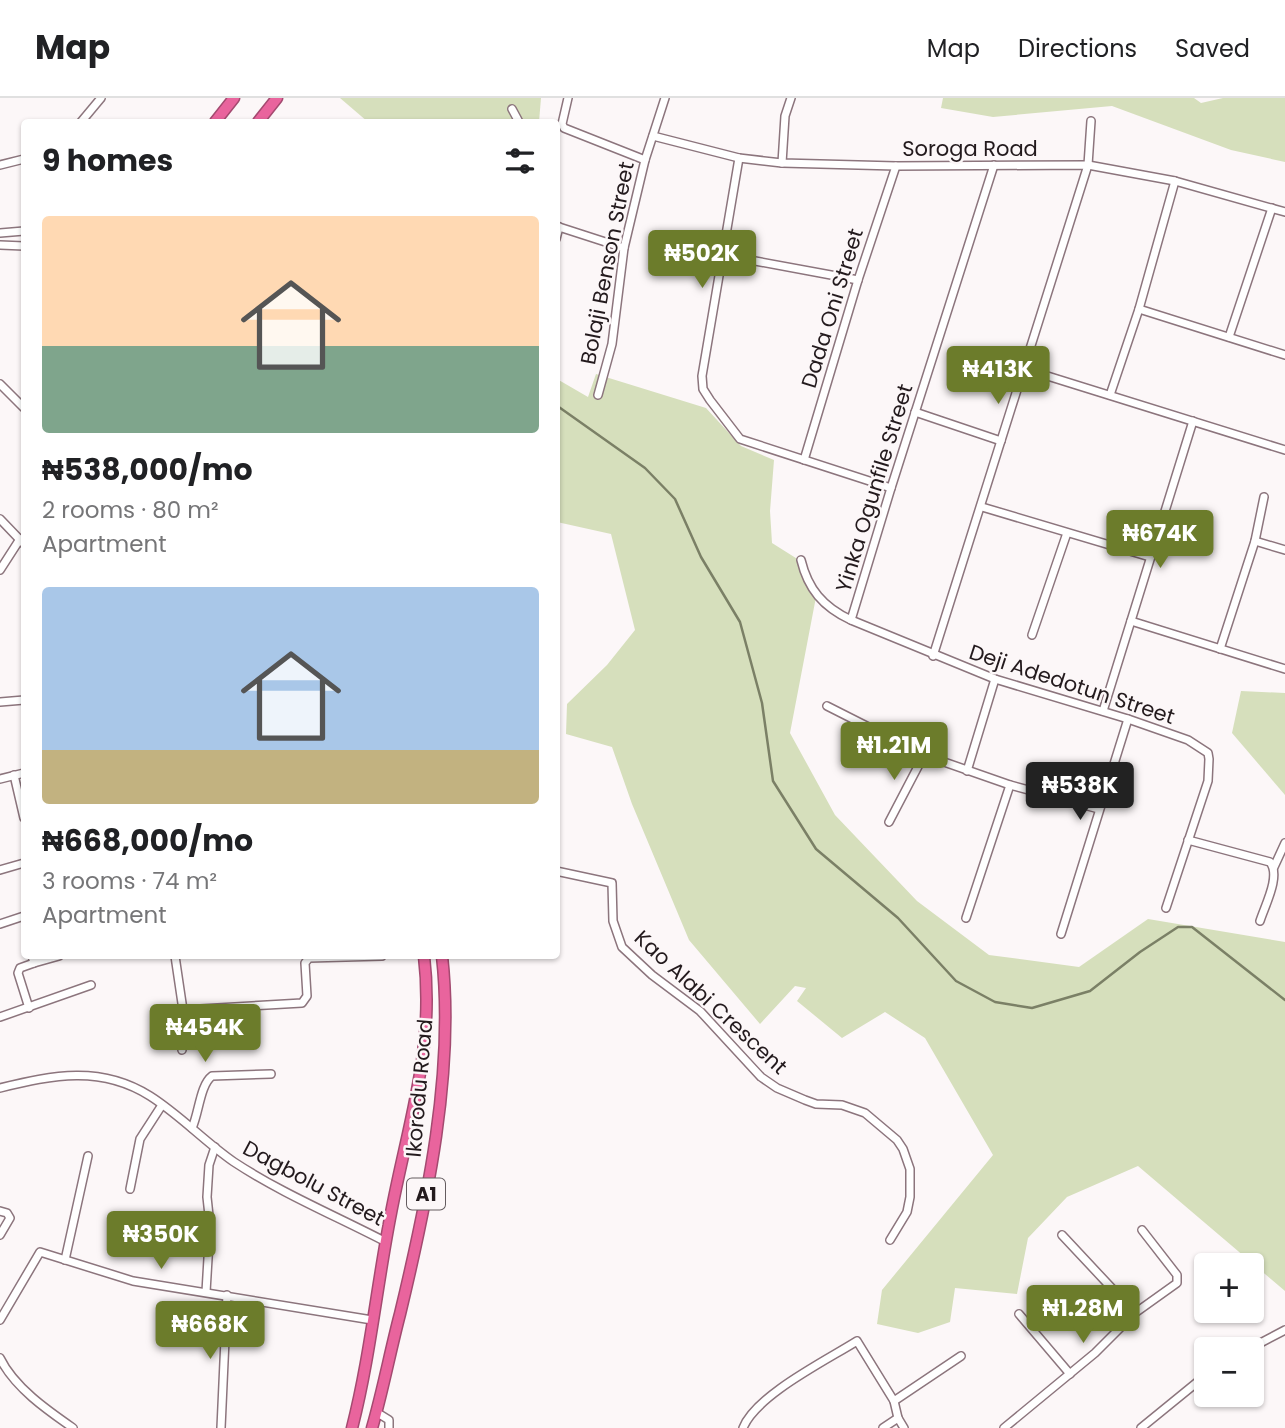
<!DOCTYPE html>
<meta charset="utf-8">
<style>
body{margin:0;font-family:Poppins,sans-serif;background:#f6f6f6;color:#202124;height:100vh;display:flex;flex-direction:column;font-size:26px;white-space:nowrap}
*{box-sizing:border-box;margin:0}
p{font-size:23px;color:#757577}
.icon{flex:none;width:38px;height:38px;fill:none;stroke:currentColor;stroke-width:2;stroke-linecap:round;stroke-linejoin:round}
.map{position:relative;flex:1;overflow:hidden}
.details{position:absolute;left:21px;top:21px;width:539px;height:840px;display:flex;flex-direction:column;background:#fff;border-radius:7px;box-shadow:0 2px 5px #0004}
.details>*{flex:none}
.buttons{position:absolute;left:1194px;top:1155px;display:grid;gap:14px}
.buttons a{display:grid;place-items:center;width:70px;height:70px;border-radius:7px;background:#fff;box-shadow:0 2px 5px #0004;font-size:35px}
.price{position:absolute;translate:-50% -60px;padding:0 16px;border-radius:7px;background:#6c7c2b;color:#fff;font-size:23px;line-height:46px;filter:drop-shadow(0 2px 4px #0008)}
.price::after{content:'';position:absolute;left:50%;top:42px;width:21px;height:16px;margin-left:-10px;background:inherit;clip-path:polygon(0 0,100% 0,50% 100%)}
.price.current{background:#222;color:#fff}
ul{padding:0;list-style:none}
li{display:grid;align-content:center;gap:14px;height:371px;padding:0 21px}
li span{display:grid;place-items:center;height:217px;border-radius:7px;color:#555}
li>.icon{margin-inline-start:auto}
span .icon{width:126px;height:126px;fill:#fffc;stroke-width:1}
li b{font-size:30px}
h2{display:flex;justify-content:space-between;align-items:center;height:84px;padding:0 21px;font-size:30px}
header{display:flex;align-items:center;gap:42px;box-sizing:border-box;height:98px;padding:0 35px;background:#fff;border-bottom:2px solid #e0e0e0}
header strong{font-size:33px}
nav{display:flex;gap:38px;margin-inline-start:auto;font-size:24px}
.map>svg:first-child{display:block}
</style>
<header>
<strong>Map</strong>
<nav><a>Map</a><a>Directions</a><a>Saved</a></nav>
</header>
<div class="map">
<svg width="1285" height="1330" viewBox="0 0 1285 1330">
<rect width="100%" height="100%" fill="#fcf7f8"/>
<!-- green -->
<g fill="#d6dfbc">
<path d="M340,0H541L539,24H368Z"/>
<path d="M943,0H1194L1201,5L1223,0H1285V64L1231,52L1112,8L993,19L941,10Z"/>
<path d="M596,276L706,310L741,348L774,362L770,413L772,445L799,462L816,499L790,635L835,717L917,803L989,857L1079,869L1148,821L1285,844V1193L1138,1068L1067,1099L1028,1140L1017,1196L955,1190L950,1224L918,1235L877,1226L882,1192L993,1057L925,940L885,914L842,940L797,903L806,890L795,888L760,926L689,842L632,706L612,649L566,636L567,606L607,567L635,532L611,436L557,424V281L588,299Z"/>
<path d="M1241,593L1285,595V697L1232,635Z"/>
</g>
<g fill="none" stroke-linecap="round" stroke-linejoin="round">
<!-- stream -->
<path stroke="#7b8066" stroke-width="2.5" d="M556,307L645,370L675,401L701,459L740,524L762,605L773,683L816,751L898,820L956,883L995,904L1032,910L1090,893L1140,854L1178,829H1192L1285,902"/>
<!-- minor casing -->
<g stroke="#8c757d" stroke-width="10">
<g id="minor">
<path d="M568,0L562,26L564,30L645,62"/>
<path d="M512,11L519,24"/>
<path d="M81,24L101,0"/>
<path d="M653,38L739,60L782,65L896,68L1088,67L1175,83L1285,114"/>
<path d="M739,60L702,278L703,291L710,302L740,341L891,390"/>
<path d="M782,65L785,18L791,0"/>
<path d="M0,67L24,61"/>
<path d="M556,127L559,129L556,141"/>
<path d="M559,129L624,150"/>
<path d="M0,135L24,133"/>
<path d="M0,147L24,148"/>
<path d="M723,157L858,182"/>
<path d="M1139,211L1285,257"/>
<path d="M1229,239L1272,110"/>
<path d="M1025,271L1285,352"/>
<path d="M0,286L24,310"/>
<path d="M598,297L612,246L624,150L645,62L665,0"/>
<path d="M1110,297L1139,211L1175,83"/>
<path d="M915,314L1001,343"/>
<path d="M804,362L858,182L896,68"/>
<path d="M982,409L1150,459"/>
<path d="M0,421L24,446"/>
<path d="M1255,443L1285,452"/>
<path d="M801,462C808,491 823,509 851,522L995,581L1128,621L1188,642L1208,655L1209,661L1208,683L1166,810"/>
<path d="M0,472L20,441"/>
<path d="M851,522L891,390L994,67"/>
<path d="M1131,523L1285,571"/>
<path d="M1032,537L1067,435"/>
<path d="M1220,551L1255,443L1264,399"/>
<path d="M933,558L1088,67L1091,23"/>
<path d="M0,604L24,602"/>
<path d="M827,608L924,657L1010,687L1099,711"/>
<path d="M1103,613L1193,323"/>
<path d="M967,673L995,581"/>
<path d="M14,677L24,720"/>
<path d="M0,681L24,675"/>
<path d="M889,724L924,657"/>
<path d="M1188,742L1270,764C1281,778 1265,807 1260,823"/>
<path d="M1274,769L1285,745"/>
<path d="M0,772L24,765"/>
<path d="M556,773L612,785L613,823L622,849L652,877L700,913L761,979L777,990L805,1002L816,1006L842,1007L865,1015L897,1042L903,1051L910,1071V1099L907,1114L890,1142"/>
<path d="M966,820L1010,687"/>
<path d="M0,826L24,818"/>
<path d="M1061,836L1128,621"/>
<path d="M175,858L183,912L182,952"/>
<path d="M34,865L59,858"/>
<path d="M29,910L18,875L20,870L34,865L32,858"/>
<path d="M183,912L302,905L307,898L305,865L309,860L382,858"/>
<path d="M0,919L91,887"/>
<path d="M0,990C53,977 101,967 150,998C180,1017 205,1044 234,1064C281,1095 336,1118 386,1144"/>
<path d="M192,1030C199,1015 200,987 212,978L271,976"/>
<path d="M130,1091L140,1041L162,1007"/>
<path d="M0,1113L7,1115L10,1120L0,1137"/>
<path d="M1062,1137L1135,1215"/>
<path d="M65,1162L88,1058"/>
<path d="M206,1194L210,1127L207,1099L209,1067L215,1049"/>
<path d="M1019,1216L1070,1276"/>
<path d="M0,1222L40,1154L133,1183L372,1222"/>
<path d="M1249,1251L1285,1232"/>
<path d="M0,1260C14,1289 47,1312 73,1330"/>
<path d="M894,1303L961,1258"/>
<path d="M376,1314L389,1322V1330"/>
<path d="M221,1330L227,1197"/>
<path d="M743,1330C756,1297 827,1262 857,1243L894,1303L898,1320L904,1330"/>
<path d="M883,1330L898,1320"/>
<path d="M1004,1330L1095,1255L1135,1215L1177,1185V1177L1142,1132"/>
<path d="M1141,1330L1206,1277"/>
</g>
</g>
<!-- highway casing -->
<g stroke="#a44a70" stroke-width="13">
<g id="highway">
<path d="M215,24L234,0"/>
<path d="M258,24L277,0"/>
<path d="M352,1330C370,1260 377,1186 391,1115C408,1025 435,951 424,858"/>
<path d="M372,1330C383,1292 390,1254 400,1216C427,1104 455,973 442,858"/>
</g>
</g>
<!-- minor -->
<use href="#minor" stroke="#fff" stroke-width="7"/>
<!-- highway -->
<use href="#highway" stroke="#e9649d" stroke-width="10"/>
</g>
<g text-anchor="middle" dominant-baseline="central" stroke-width="5" stroke-linejoin="round" paint-order="stroke">
<!-- shield labels -->
<rect fill="#fcf7f8" stroke="#645c5f" stroke-width="2" x="407" y="1080.5" width="38" height="31" rx="5"/>
<g font-size="19" font-weight="bold" fill="#231a1d">
<text x="426" y="1096">A1</text>
</g>
<!-- street labels -->
<g font-size="21" fill="#231a1d" stroke="#fcf7f8">
<text x="970" y="50">Soroga Road</text>
<text transform="translate(607 165) rotate(-79)">Bolaji Benson Street</text>
<text transform="translate(832 210) rotate(-73)">Dada Oni Street</text>
<text transform="translate(874 390) rotate(-73)">Yinka Ogunfile Street</text>
<text transform="translate(1072 586) rotate(18)">Deji Adedotun Street</text>
<text transform="translate(711 904) rotate(43)">Kao Alabi Crescent</text>
<text transform="translate(419 990) rotate(-85)">Ikorodu Road</text>
<text transform="translate(314 1085) rotate(28)">Dagbolu Street</text>
</g>
</g>
</svg>
<div class="buttons">
<a>+</a>
<a>−</a>
</div>
<b class="price" style="left:702px;top:192px">₦502K</b>
<b class="price" style="left:998px;top:308px">₦413K</b>
<b class="price" style="left:1160px;top:472px">₦674K</b>
<b class="price" style="left:894px;top:684px">₦1.21M</b>
<b class="price current" style="left:1080px;top:724px">₦538K</b>
<b class="price" style="left:205px;top:966px">₦454K</b>
<b class="price" style="left:161px;top:1173px">₦350K</b>
<b class="price" style="left:1083px;top:1247px">₦1.28M</b>
<b class="price" style="left:210px;top:1263px">₦668K</b>
<section class="details">
<h2>9 homes<svg class="icon" aria-label="filters" viewBox="0 0 24 24"><path d="M4 7h16M4 17h16"/><circle cx="9" cy="7" r="2"/><circle cx="15" cy="17" r="2"/></svg></h2>
<ul>
<li><span style="background:linear-gradient(#ffd9b3 60%,#7fa58c 0)"><svg class="icon" aria-label="home" viewBox="0 0 24 24"><path d="M3 11l9-7 9 7M6 9v11h12V9"/></svg></span><div><b>₦538,000/mo</b><p>2 rooms · 80 m²</p><p>Apartment</p></div></li>
<li><span style="background:linear-gradient(#a9c7e8 75%,#c2b280 0)"><svg class="icon" aria-label="home" viewBox="0 0 24 24"><path d="M3 11l9-7 9 7M6 9v11h12V9"/></svg></span><div><b>₦668,000/mo</b><p>3 rooms · 74 m²</p><p>Apartment</p></div></li>
</ul>
</section>
</div>
